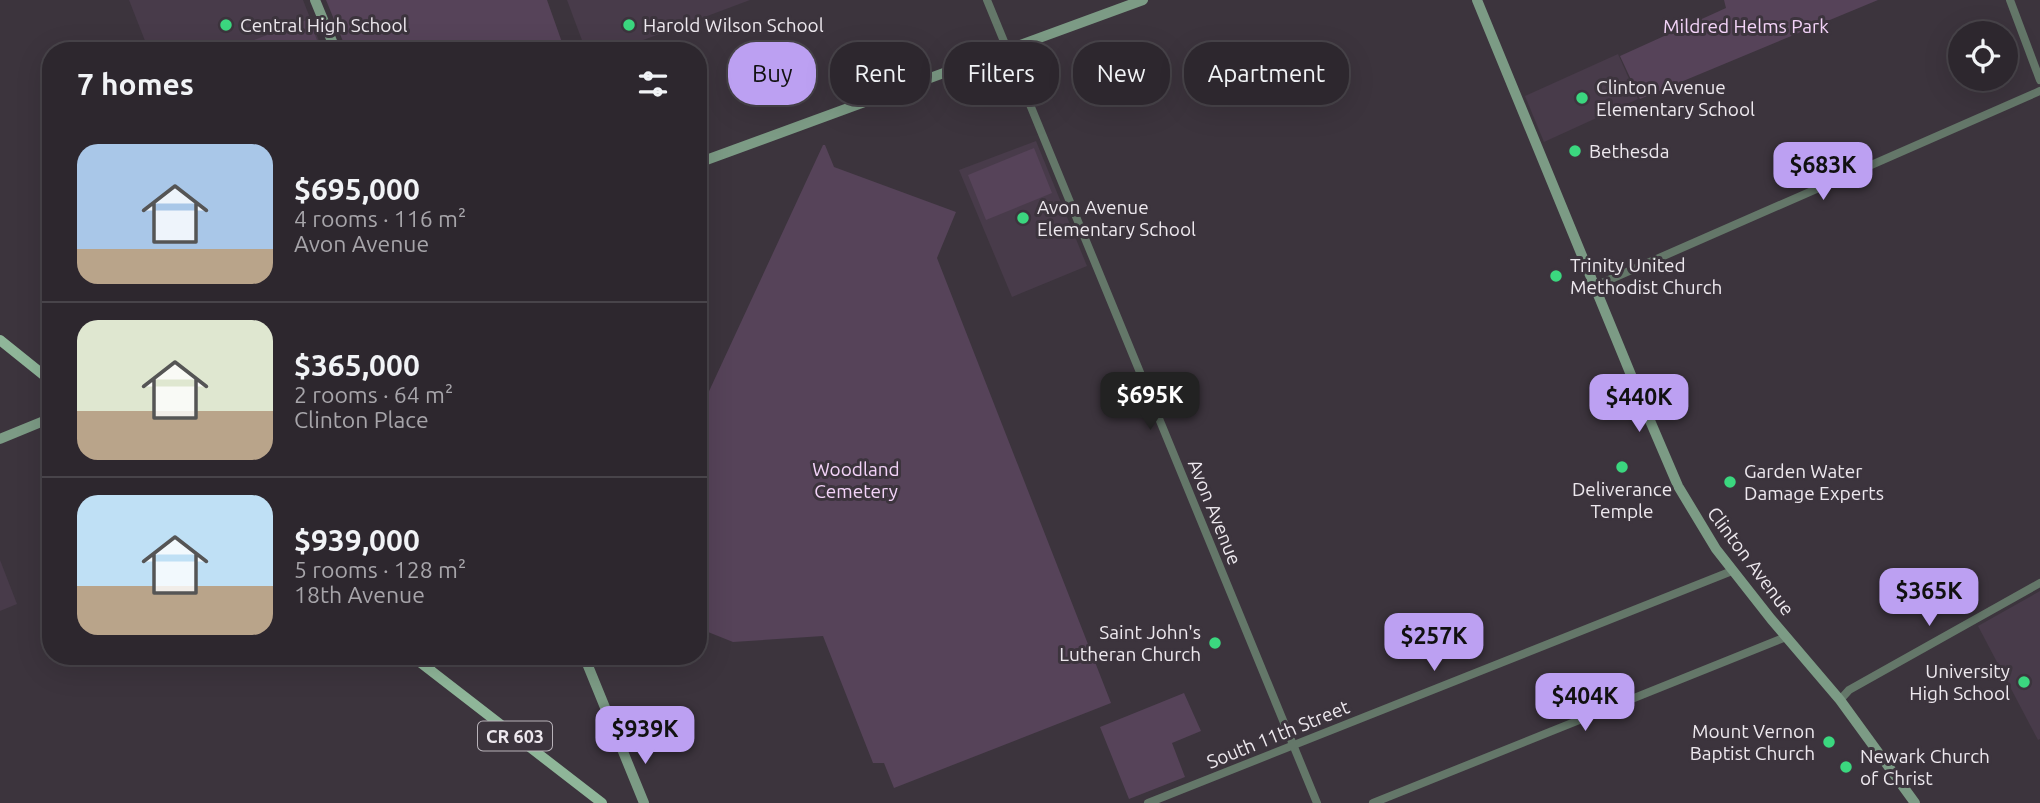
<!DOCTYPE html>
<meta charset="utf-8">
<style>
body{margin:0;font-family:Ubuntu,sans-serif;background:#39333a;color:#f1f3f6;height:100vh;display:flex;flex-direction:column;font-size:26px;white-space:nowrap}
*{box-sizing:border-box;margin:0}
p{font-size:23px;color:#a7a5aa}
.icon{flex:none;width:38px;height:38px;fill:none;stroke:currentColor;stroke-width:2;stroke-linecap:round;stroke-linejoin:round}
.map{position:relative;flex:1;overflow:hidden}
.side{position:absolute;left:42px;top:42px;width:665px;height:623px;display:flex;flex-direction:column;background:#2d272e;border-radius:28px;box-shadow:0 7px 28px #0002,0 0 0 2px #48444a}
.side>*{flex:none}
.banner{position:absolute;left:728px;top:42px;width:665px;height:63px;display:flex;gap:14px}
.tools{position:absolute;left:1948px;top:21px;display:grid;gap:14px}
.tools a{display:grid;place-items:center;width:70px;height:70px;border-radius:50%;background:#2d272e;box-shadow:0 7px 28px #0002,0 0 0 2px #48444a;font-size:35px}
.price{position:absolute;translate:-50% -60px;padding:0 16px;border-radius:14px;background:#bca0f2;color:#111;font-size:23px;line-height:46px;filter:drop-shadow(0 2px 4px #0008)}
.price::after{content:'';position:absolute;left:50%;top:42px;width:21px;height:16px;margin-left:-10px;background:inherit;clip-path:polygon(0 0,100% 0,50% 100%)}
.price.on{background:#222;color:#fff}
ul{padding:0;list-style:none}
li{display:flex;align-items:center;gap:21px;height:175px;padding:0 35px}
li+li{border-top:2px solid #48444a}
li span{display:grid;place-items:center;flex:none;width:196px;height:140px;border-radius:21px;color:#555}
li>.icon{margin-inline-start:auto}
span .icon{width:84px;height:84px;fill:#fffc;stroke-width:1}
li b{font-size:30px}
h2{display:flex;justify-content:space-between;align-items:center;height:84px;padding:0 35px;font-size:30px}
.tag{padding:0 24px;border-radius:28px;background:#2d272e;box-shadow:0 7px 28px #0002,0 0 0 2px #48444a;font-size:24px;line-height:63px}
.tag.on{background:#bca0f2;color:#111}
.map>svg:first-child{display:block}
</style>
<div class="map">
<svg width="2040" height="803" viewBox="0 0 2040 803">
<rect width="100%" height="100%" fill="#3c343d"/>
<!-- built -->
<g fill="#483b4a">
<path d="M129,0H303L323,51H149Z"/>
<path d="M567,0H750L614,51H586Z"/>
<path d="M1618,54L1638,99L1544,142L1525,96Z"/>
<path d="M1036,141L1087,266L1012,297L959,170Z"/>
<path d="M0,560L17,604L0,611Z"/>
<path d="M2040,591V739L2038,740L1978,626Z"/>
</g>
<!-- green -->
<g fill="#564359">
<path d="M326,0H547L564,48L563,51H347Z"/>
<path d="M1724,0H1878L1640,99L1620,56L1726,8Z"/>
<path d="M309,19L321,51H225Z"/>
<path d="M823,145H825L834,167L956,212L937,258L1111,703L894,788L884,763H873L823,636L733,642L698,628V415Z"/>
<path d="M1034,148L1052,193L986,220L968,175Z"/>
<path d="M1184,693L1201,731L1172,743L1185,777L1129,799L1100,727Z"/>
</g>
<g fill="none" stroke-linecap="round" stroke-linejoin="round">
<!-- tertiary -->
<g stroke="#647769" stroke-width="8">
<path d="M987,0L1317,803"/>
<path d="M2010,0L2040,80"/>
<path d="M1595,286L2040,91"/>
<path d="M1840,700L1849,690L2040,583"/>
<path d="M1148,803L1732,571"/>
<path d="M1373,803L1786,637"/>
</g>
<!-- secondary -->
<g stroke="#7c9b85" stroke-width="10">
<path d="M315,0L336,51"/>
<path d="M1477,0L1645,409L1678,486L1716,549L1771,619L1840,700L1915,803"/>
<path d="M698,163L1143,0"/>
<path d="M0,439L51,418"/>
<path d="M584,656L644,803"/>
<path d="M428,668L438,656"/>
</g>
<!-- primary -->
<g stroke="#8fb699" stroke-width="10">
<path d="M0,340L51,381"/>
<path d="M412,656L602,803"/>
</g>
</g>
<!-- markers -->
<g fill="#3bd77f" stroke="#3c343d" stroke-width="2.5">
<circle cx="226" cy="25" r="7"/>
<circle cx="629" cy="25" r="7"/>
<circle cx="1582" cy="98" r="7"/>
<circle cx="1575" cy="151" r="7"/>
<circle cx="1023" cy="218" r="7"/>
<circle cx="1556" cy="276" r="7"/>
<circle cx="1622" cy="467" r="7"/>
<circle cx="1730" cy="482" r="7"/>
<circle cx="1215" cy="643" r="7"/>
<circle cx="2024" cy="682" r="7"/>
<circle cx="1829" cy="742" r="7"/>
<circle cx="1846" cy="767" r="7"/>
</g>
<g text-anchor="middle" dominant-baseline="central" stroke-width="6" stroke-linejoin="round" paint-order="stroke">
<!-- shield labels -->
<rect fill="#3c343d" stroke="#b8b2b9" stroke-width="2" x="478" y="721.5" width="74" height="29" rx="5"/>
<g font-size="18" font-weight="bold" fill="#ede8ee">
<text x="515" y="736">CR 603</text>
</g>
<!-- poi labels -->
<g font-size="19" fill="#ede8ee" stroke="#3c343d" text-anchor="start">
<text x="240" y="25">Central High School</text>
<text x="643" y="25">Harold Wilson School</text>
<text x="1596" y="87">Clinton Avenue<tspan x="1596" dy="22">Elementary School</tspan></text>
<text x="1589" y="151">Bethesda</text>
<text x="1037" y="207">Avon Avenue<tspan x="1037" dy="22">Elementary School</tspan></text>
<text x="1570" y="265">Trinity United<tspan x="1570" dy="22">Methodist Church</tspan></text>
<text x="1744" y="471">Garden Water<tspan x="1744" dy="22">Damage Experts</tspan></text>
<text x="1622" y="489" text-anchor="middle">Deliverance<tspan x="1622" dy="22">Temple</tspan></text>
<text x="1201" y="632" text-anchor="end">Saint John's<tspan x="1201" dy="22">Lutheran Church</tspan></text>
<text x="2010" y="671" text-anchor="end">University<tspan x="2010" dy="22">High School</tspan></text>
<text x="1815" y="731" text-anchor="end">Mount Vernon<tspan x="1815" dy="22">Baptist Church</tspan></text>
<text x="1860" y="756">Newark Church<tspan x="1860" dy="22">of Christ</tspan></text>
</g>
<!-- park labels -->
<g font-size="19" fill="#f3d3f8" stroke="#3c343d">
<text x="1746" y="26">Mildred Helms Park</text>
<text x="856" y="469">Woodland<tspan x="856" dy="22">Cemetery</tspan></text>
</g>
<!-- street labels -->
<g font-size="19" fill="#ede8ee" stroke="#3c343d">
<text transform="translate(1215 512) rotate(68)">Avon Avenue</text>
<text transform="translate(1751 561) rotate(53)">Clinton Avenue</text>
<text transform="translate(1278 734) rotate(-22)">South 11th Street</text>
</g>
</g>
</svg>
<div class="tools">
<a><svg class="icon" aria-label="locate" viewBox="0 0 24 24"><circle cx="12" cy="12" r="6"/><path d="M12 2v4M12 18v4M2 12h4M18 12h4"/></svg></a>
</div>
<b class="price" style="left:1823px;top:202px">$683K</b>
<b class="price on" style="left:1150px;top:432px">$695K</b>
<b class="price" style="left:1639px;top:434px">$440K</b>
<b class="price" style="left:1929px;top:628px">$365K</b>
<b class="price" style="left:1434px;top:673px">$257K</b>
<b class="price" style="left:1585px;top:733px">$404K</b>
<b class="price" style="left:645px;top:766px">$939K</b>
<div class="banner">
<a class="tag on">Buy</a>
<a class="tag">Rent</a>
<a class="tag">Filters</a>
<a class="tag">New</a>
<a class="tag">Apartment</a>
</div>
<section class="side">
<h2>7 homes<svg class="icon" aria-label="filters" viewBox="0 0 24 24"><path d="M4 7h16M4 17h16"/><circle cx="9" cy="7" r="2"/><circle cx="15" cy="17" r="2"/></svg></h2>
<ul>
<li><span style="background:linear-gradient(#a9c7e8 75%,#b9a48a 0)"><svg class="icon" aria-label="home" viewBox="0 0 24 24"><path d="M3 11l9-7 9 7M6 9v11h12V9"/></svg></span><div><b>$695,000</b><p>4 rooms · 116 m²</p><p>Avon Avenue</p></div></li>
<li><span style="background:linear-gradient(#dfe7d0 65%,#b9a48a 0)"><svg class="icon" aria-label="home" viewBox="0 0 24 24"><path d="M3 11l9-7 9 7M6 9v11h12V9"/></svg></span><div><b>$365,000</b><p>2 rooms · 64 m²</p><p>Clinton Place</p></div></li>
<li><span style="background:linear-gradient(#bfe0f5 65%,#b9a48a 0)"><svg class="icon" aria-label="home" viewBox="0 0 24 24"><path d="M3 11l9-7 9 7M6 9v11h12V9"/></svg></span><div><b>$939,000</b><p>5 rooms · 128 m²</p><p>18th Avenue</p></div></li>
</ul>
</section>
</div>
